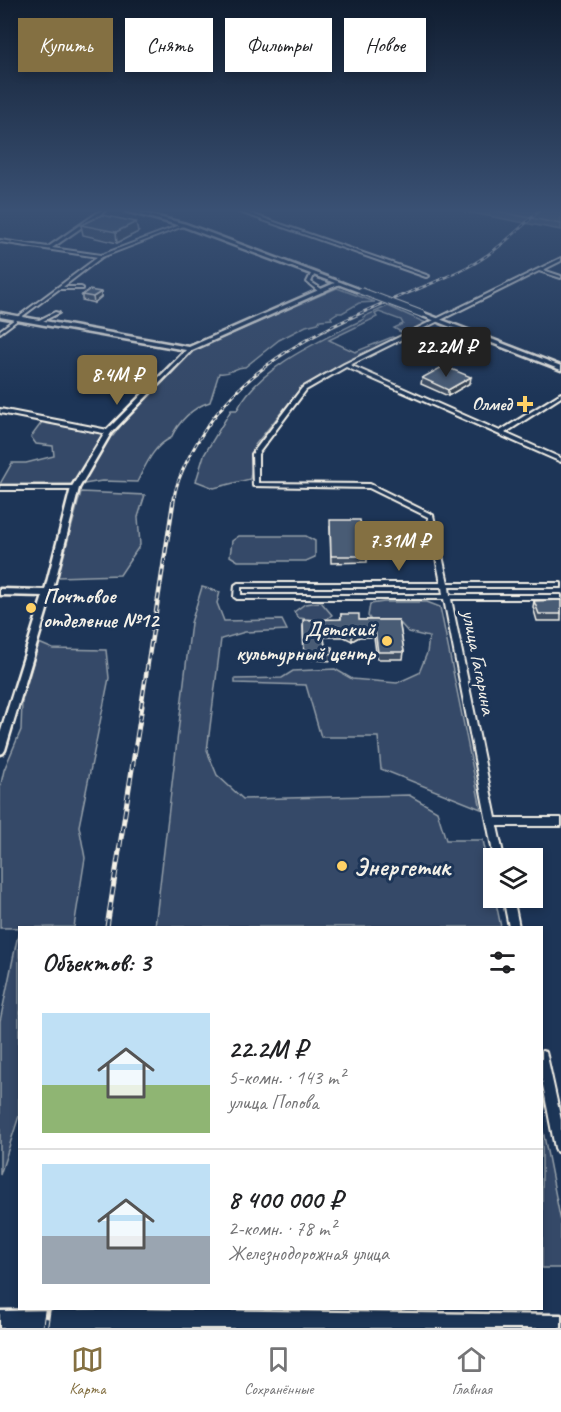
<!DOCTYPE html>
<html lang="ru">
<meta charset="utf-8">
<style>
body{margin:0;font-family:Caveat,sans-serif;background:#f2f2f2;color:#202124;height:100vh;display:flex;flex-direction:column;font-size:22px;white-space:nowrap}
*{box-sizing:border-box;margin:0}
p{font-size:20px;color:#757577}
.icon{flex:none;width:33px;height:33px;fill:none;stroke:currentColor;stroke-width:2;stroke-linecap:round;stroke-linejoin:round}
.map{position:relative;flex:1;overflow:hidden}
.drawer{position:absolute;left:18px;top:926px;width:525px;height:384px;display:flex;flex-direction:column;background:#fff;border-radius:0px;box-shadow:0 3px 9px #0003}
.drawer>*{flex:none}
.guide{position:absolute;left:18px;top:18px;width:525px;height:54px;display:flex;gap:12px}
.controls{position:absolute;left:483px;top:848px;display:grid;gap:12px}
.controls a{display:grid;place-items:center;width:60px;height:60px;border-radius:0px;background:#fff;box-shadow:0 3px 9px #0003;font-size:30px}
.price{position:absolute;translate:-50% -51px;padding:0 14px;border-radius:6px;background:#847042;color:#fff;font-size:20px;line-height:39px;filter:drop-shadow(0 2px 3px #0008)}
.price::after{content:'';position:absolute;left:50%;top:36px;width:18px;height:14px;margin-left:-9px;background:inherit;clip-path:polygon(0 0,100% 0,50% 100%)}
.price.current{background:#222;color:#fff}
ul{padding:0;list-style:none}
li{display:flex;align-items:center;gap:18px;height:150px;padding:0 24px}
li+li{border-top:2px solid #e0e0e0}
li span{display:grid;place-items:center;flex:none;width:168px;height:120px;border-radius:0px;color:#555}
li>.icon{margin-inline-start:auto}
span .icon{width:72px;height:72px;fill:#fffc;stroke-width:1}
li b{font-size:26px}
h2{display:flex;justify-content:space-between;align-items:center;height:72px;padding:0 24px;font-size:26px}
.chip{padding:0 21px;border-radius:0px;background:#fff;box-shadow:0 3px 9px #0003;font-size:21px;line-height:54px}
.chip.current{background:#847042;color:#fff}
.menu{display:flex;justify-content:space-around;align-items:center;height:84px;border-top:2px solid #e0e0e0;background:#fff;font-size:16px;color:#757577}
.menu a{display:grid;justify-items:center;gap:3px}
.menu .current{color:#847042}
.map>svg:first-child{display:block}
</style>
<div class="map">
<svg width="561" height="1328" viewBox="0 0 561 1328">
<rect width="100%" height="100%" fill="#1d3557"/>
<filter id="ink" filterUnits="userSpaceOnUse"><feTurbulence type="fractalNoise" baseFrequency=".0167" numOctaves="2"/><feDisplacementMap in="SourceGraphic" scale="12" xChannelSelector="R" yChannelSelector="G"/><feConvolveMatrix kernelMatrix="1 2 1 2 8 2 1 2 1" color-interpolation-filters="sRGB"/></filter>
<g filter="url(#ink)">
<!-- green -->
<g fill="#354a67" stroke="#949ea8" stroke-width="1.5">
<path d="M337,288L375,302L359,303L342,313H337L331,317L332,319L320,320L318,323L306,326L279,340L245,367C235,366 232,375 219,373L210,402C193,407 178,422 171,438C153,446 146,465 137,482L102,481L84,484H0L12,463H26L54,456L53,446L36,444L31,437L42,422L113,436L125,420L194,350Z"/>
<path d="M388,306L426,323L404,334L394,328L403,324L401,320L379,312L375,314L377,317L329,340L355,352L392,337L396,338L324,374L300,389L255,445L250,479L214,488L196,481L204,455L231,410H237C259,366 322,340 364,319L363,317Z"/>
<path d="M81,492L145,495L138,517L140,545L120,575L58,577Z"/>
<path d="M239,536H306L315,541V557L306,561H238L230,556L232,541Z"/>
<path d="M202,587L220,592L217,603L224,621L282,620L287,630L245,632L221,639L207,751L217,775L243,799L409,795L437,811L446,840H483L501,927H155L191,623Z"/>
<path d="M321,602L332,615L324,621L299,618L294,612L305,604Z"/>
<path d="M384,602H427L440,607L481,809L381,769L378,737H321L306,685L235,683V679L282,678L293,671L335,669L352,679L397,683L419,673L427,653L429,637L408,632L401,624L373,623L368,616L370,604Z"/>
<path d="M39,643L53,649L106,650L109,678L79,826L85,858L74,927L0,928V788L4,770L21,730L22,701Z"/>
<path d="M19,930V1116L0,1175V1021Z"/>
<path d="M542,1126L561,1222V1268H542Z"/>
</g>
<!-- water -->
<path fill="#5e6d82" stroke="#9aa2ab" stroke-width="1.5" d="M462,211H561V230Z"/>
<g fill="none" stroke-linecap="round" stroke-linejoin="round">
<!-- shore -->
<path stroke="#b8bcbf" stroke-width="1.5" d="M495,211L561,224"/>
<!-- minor casing -->
<g stroke="#f4f1e8" stroke-width="4">
<g id="minor">
<path d="M100,211H105L52,248L101,255L183,224L186,225L102,257L63,287H81L83,288V289H59L0,333V330L98,257L0,242V240L48,247Z"/>
<path d="M237,211H243L429,276L426,277Z"/>
<path d="M561,258V261L543,270L561,276V278L539,271L350,365L500,431L561,393V397L505,433L561,458V462L346,367L306,390L258,454V483L370,484L433,515L448,583H561V587H449L450,595H561V599H451L496,818H561V826H497L504,858H494L444,599H237L234,597L235,585L238,583H441L428,517L369,488L253,486L252,454L302,388L344,364ZM241,587H442L443,595H241Z"/>
<path d="M312,272L315,273L311,282L323,290V292H319L307,282Z"/>
<path d="M55,312L59,313L39,323L35,322Z"/>
<path d="M0,409L108,430L111,432L108,434L0,413Z"/>
<path d="M0,486H75L78,488L75,490H0Z"/>
<path d="M503,897H513L519,927H509Z"/>
<path d="M542,1051L546,1052L547,1056L561,1120V1154L557,1152L555,1148L542,1080Z"/>
</g>
</g>
<!-- tertiary casing -->
<g stroke="#f4f1e8" stroke-width="5">
<path id="tertiary" d="M337,282L342,283L192,350L111,433L79,488L52,593L5,750L3,753L0,754V734L43,596L0,595V589L45,590L71,488L106,431L186,350L0,317V313L189,347Z"/>
</g>
<!-- secondary casing -->
<g stroke="#f4f1e8" stroke-width="5">
<g id="secondary">
<path d="M125,211H134L186,224L364,291L359,292L182,226Z"/>
<path d="M420,313H424L561,366V370L420,315Z"/>
<path d="M121,1309L561,1315V1328H0V1311Z"/>
</g>
</g>
<!-- minor -->
<use href="#minor" fill="#1d3557" fill-rule="evenodd"/>
<!-- tertiary -->
<use href="#tertiary" fill="#1d3557" fill-rule="evenodd"/>
<!-- secondary -->
<use href="#secondary" fill="#1d3557" fill-rule="evenodd"/>
<!-- rail-far3 casing -->
<g stroke="#f4f1e8" stroke-width="3">
<path id="rail-far3" d="M174,498C177,477 190,454 201,436C245,364 321,329 396,298C422,287 450,277 475,263C499,249 519,229 539,211"/>
</g>
<!-- rail-far2 casing -->
<g stroke="#f4f1e8" stroke-width="4.5">
<path id="rail-far2" d="M141,707L174,497"/>
</g>
<!-- rail-far1 casing -->
<g stroke="#f4f1e8" stroke-width="5">
<path id="rail-far1" d="M107,927L142,706"/>
</g>
<!-- rail casing -->
<g stroke="#f4f1e8" stroke-width="6">
<path id="rail" d="M45,1328L48,1308"/>
</g>
<!-- rail-far3 -->
<use href="#rail-far3" stroke="#1d3557" stroke-width="1.5" stroke-dasharray="4" stroke-linecap="butt"/>
<!-- rail-far2 -->
<use href="#rail-far2" stroke="#1d3557" stroke-width="2" stroke-dasharray="6" stroke-linecap="butt"/>
<!-- rail-far1 -->
<use href="#rail-far1" stroke="#1d3557" stroke-width="3" stroke-dasharray="8" stroke-linecap="butt"/>
<!-- rail -->
<use href="#rail" stroke="#1d3557" stroke-width="4" stroke-dasharray="10" stroke-linecap="butt"/>
<!-- secondary-bridge casing -->
<g stroke="#f4f1e8" stroke-width="8" stroke-linecap="butt">
<path id="secondary-bridge" d="M361,291L422,314"/>
</g>
<!-- secondary-bridge -->
<use href="#secondary-bridge" stroke="#1d3557" stroke-width="6"/>
</g>
<!-- wall -->
<g fill="#3e4e64" stroke="#f4f1e8" stroke-width="1.5">
<path d="M81,225L138,232L117,243L83,235Z"/>
<path d="M101,292V297L94,303L82,300V295Z"/>
<path d="M422,378L470,383L448,396L421,384Z"/>
<path d="M330,527L364,544L367,556V562L331,563Z"/>
<path d="M561,600V621H537L533,607L534,601Z"/>
<path d="M341,614L359,620H399L404,652L403,659H377L374,637H359L352,641L344,637H324L325,647L333,654L332,661L304,659L303,626L341,619Z"/>
</g>
<!-- shaded-wall -->
<g fill="#324051" stroke="#f4f1e8" stroke-width="1.5">
<path d="M136,222L138,232L117,243L116,232Z"/>
<path d="M101,292V297L94,303L93,297Z"/>
<path d="M471,377L470,383L448,396V390Z"/>
<path d="M359,630V637L352,641V635Z"/>
</g>
<!-- building -->
<g fill="#485b74" stroke="#f4f1e8" stroke-width="1.5">
<path d="M102,215L136,222L116,232L81,225Z"/>
<path d="M89,290L101,292L93,297L82,295Z"/>
<path d="M444,366L471,377L448,390L422,378Z"/>
<path d="M330,520H360L364,544H366L367,556H331Z"/>
<path d="M561,600V614H539L534,601Z"/>
<path d="M341,614H359V620H399L404,652H378L375,630H359L352,635L345,630H323L325,647H332L333,654L304,652L303,620L341,619Z"/>
</g>
</g>
<!-- sky -->
<linearGradient id="sky" x2="0" y2="1"><stop stop-color="#101d30"/><stop offset="0.53" stop-color="#3a5174"/><stop offset="1" stop-color="#3a5174" stop-opacity="0"/></linearGradient>
<rect width="561" height="397" fill="url(#sky)"/>
<!-- markers -->
<g fill="#ffd166" stroke="#1d3557" stroke-width="2">
<path d="M522 395h6v6h6v6h-6v6h-6v-6h-6v-6h6z"/>
<circle cx="31" cy="608" r="6"/>
<circle cx="387" cy="641" r="6"/>
<circle cx="342" cy="866" r="6"/>
</g>
<g text-anchor="middle" dominant-baseline="central" stroke-width="6" stroke-linejoin="round" paint-order="stroke">
<!-- far-poi labels -->
<g font-size="18" font-weight="bold" fill="#f4f1e8" stroke="#1d3557" text-anchor="end">
<text x="512" y="404">Олмед</text>
</g>
<!-- poi labels -->
<g font-size="21" font-weight="bold" fill="#f4f1e8" stroke="#1d3557" text-anchor="start">
<text x="43" y="596">Почтовое<tspan x="43" dy="24">отделение №12</tspan></text>
<text x="375" y="629" text-anchor="end">Детский<tspan x="375" dy="24">культурный центр</tspan></text>
</g>
<!-- street labels -->
<g font-size="21" fill="#f4f1e8" stroke="#1d3557">
<text transform="translate(479 662) rotate(79)">улица Гагарина</text>
</g>
<!-- near-poi labels -->
<g font-size="26" font-weight="bold" fill="#f4f1e8" stroke="#1d3557" text-anchor="start">
<text x="354" y="866">Энергетик</text>
</g>
</g>
</svg>
<div class="controls">
<a><svg class="icon" aria-label="layers" viewBox="0 0 24 24"><path d="M12 4l9 5-9 5-9-5zM3 14l9 5 9-5"/></svg></a>
</div>
<b class="price current" style="left:446px;top:378px">22.2M ₽</b>
<b class="price" style="left:117px;top:406px">8.4M ₽</b>
<b class="price" style="left:399px;top:572px">7.31M ₽</b>
<div class="guide">
<a class="chip current">Купить</a>
<a class="chip">Снять</a>
<a class="chip">Фильтры</a>
<a class="chip">Новое</a>
</div>
<section class="drawer">
<h2>Объектов: 3<svg class="icon" aria-label="filters" viewBox="0 0 24 24"><path d="M4 7h16M4 17h16"/><circle cx="9" cy="7" r="2"/><circle cx="15" cy="17" r="2"/></svg></h2>
<ul>
<li><span style="background:linear-gradient(#bfe0f5 60%,#8fb573 0)"><svg class="icon" aria-label="home" viewBox="0 0 24 24"><path d="M3 11l9-7 9 7M6 9v11h12V9"/></svg></span><div><b>22.2M ₽</b><p>5-комн. · 143 m²</p><p>улица Попова</p></div></li>
<li><span style="background:linear-gradient(#bfe0f5 60%,#9aa5b1 0)"><svg class="icon" aria-label="home" viewBox="0 0 24 24"><path d="M3 11l9-7 9 7M6 9v11h12V9"/></svg></span><div><b>8 400 000 ₽</b><p>2-комн. · 78 m²</p><p>Железнодорожная улица</p></div></li>
</ul>
</section>
</div>
<nav class="menu">
<a class="current"><svg class="icon" aria-label="map" viewBox="0 0 24 24"><path d="M3 6l6-2 6 2 6-2v14l-6 2-6-2-6 2zM9 4v14M15 6v14"/></svg>Карта</a>
<a><svg class="icon" aria-label="saved" viewBox="0 0 24 24"><path d="M7 4h10v16l-5-4-5 4z"/></svg>Сохранённые</a>
<a><svg class="icon" aria-label="home" viewBox="0 0 24 24"><path d="M3 11l9-7 9 7M6 9v11h12V9"/></svg>Главная</a>
</nav>
